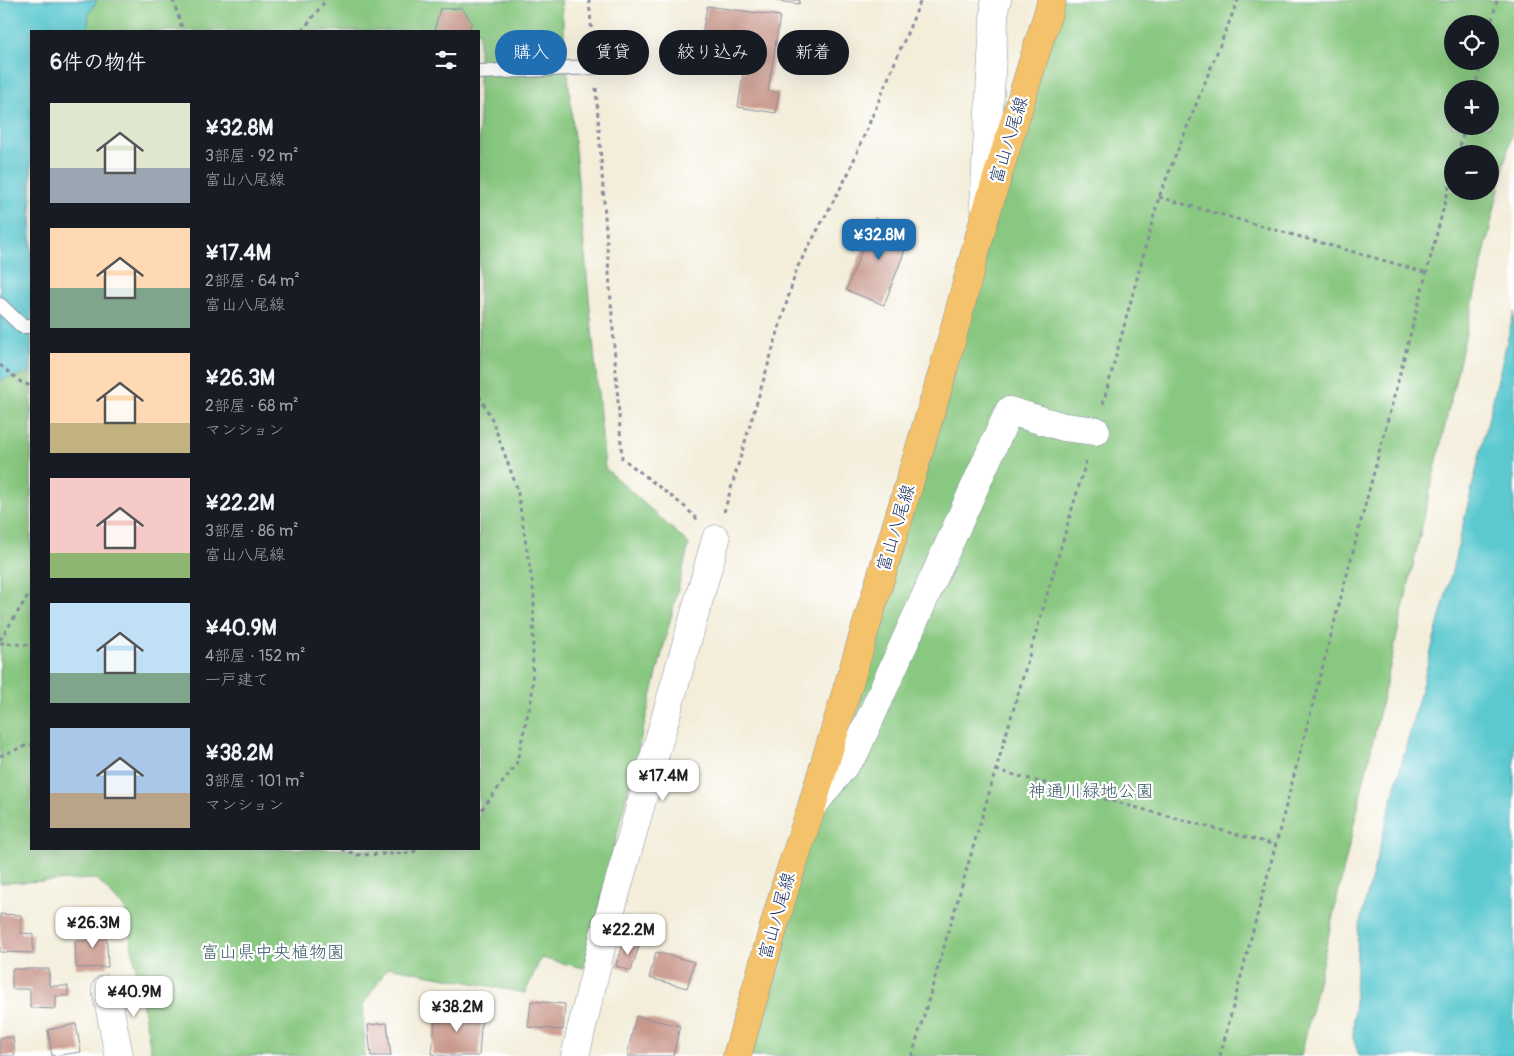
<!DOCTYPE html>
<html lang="ja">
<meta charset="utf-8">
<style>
body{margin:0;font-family:Pangolin,"Klee One",sans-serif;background:#20242c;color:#f1f3f6;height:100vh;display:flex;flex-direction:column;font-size:19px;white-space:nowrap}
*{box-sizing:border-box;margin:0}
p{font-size:16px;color:#9ea1a6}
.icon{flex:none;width:28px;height:28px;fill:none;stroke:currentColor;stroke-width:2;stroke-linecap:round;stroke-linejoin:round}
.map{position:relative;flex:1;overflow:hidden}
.panel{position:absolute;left:30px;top:30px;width:450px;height:820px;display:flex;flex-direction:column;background:#171b24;border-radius:0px;box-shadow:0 5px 20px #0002}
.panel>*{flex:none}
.hud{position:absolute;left:495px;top:30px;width:475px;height:45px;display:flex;gap:10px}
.fabs{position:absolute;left:1444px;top:15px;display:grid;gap:10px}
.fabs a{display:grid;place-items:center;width:55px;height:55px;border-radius:50%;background:#171b24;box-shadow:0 5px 20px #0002;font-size:25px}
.price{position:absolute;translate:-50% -42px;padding:0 11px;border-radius:10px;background:#fff;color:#222;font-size:16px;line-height:32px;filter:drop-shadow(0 1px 2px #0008)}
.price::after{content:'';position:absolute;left:50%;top:30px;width:15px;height:11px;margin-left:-8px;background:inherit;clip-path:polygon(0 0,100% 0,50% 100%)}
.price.active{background:#1f6fb2;color:#fff}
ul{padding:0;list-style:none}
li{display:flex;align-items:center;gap:15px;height:125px;padding:0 20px}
li span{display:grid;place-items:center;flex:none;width:140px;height:100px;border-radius:0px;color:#555}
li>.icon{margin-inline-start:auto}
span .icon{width:60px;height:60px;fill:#fffc;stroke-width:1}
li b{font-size:21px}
h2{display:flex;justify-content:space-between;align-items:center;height:60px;padding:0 20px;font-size:21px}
.pill{padding:0 18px;border-radius:22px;background:#171b24;box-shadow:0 5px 20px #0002;font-size:18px;line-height:45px}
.pill.active{background:#1f6fb2;color:#fff}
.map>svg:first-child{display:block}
</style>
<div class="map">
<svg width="1514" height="1056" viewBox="0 0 1514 1056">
<rect width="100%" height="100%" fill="#fff"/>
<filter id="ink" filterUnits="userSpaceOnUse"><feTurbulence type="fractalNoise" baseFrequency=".02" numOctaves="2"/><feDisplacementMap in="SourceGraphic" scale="10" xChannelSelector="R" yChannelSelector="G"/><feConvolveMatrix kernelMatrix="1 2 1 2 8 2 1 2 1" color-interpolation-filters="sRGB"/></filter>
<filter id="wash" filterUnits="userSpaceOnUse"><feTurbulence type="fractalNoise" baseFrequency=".0096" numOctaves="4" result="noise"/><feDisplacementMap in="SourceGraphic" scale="20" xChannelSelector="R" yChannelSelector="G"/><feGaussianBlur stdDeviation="1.12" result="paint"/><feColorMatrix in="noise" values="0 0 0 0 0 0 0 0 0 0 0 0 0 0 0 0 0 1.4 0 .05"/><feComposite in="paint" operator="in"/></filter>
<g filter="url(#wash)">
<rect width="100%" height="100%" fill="#f3edd9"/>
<!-- green -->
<g fill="#88c880" stroke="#527c6f" fill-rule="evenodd">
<path d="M0,0H561L605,468L689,544L584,968L541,958L525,993L388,967L363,1005L365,1056H152L125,909L97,879L0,883ZM31,31H479V849H31Z"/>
<path d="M1052,0H1514V123L1301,1056H737ZM1452,24H1490V61H1452ZM1452,89H1490V126H1452ZM1452,154H1490V191H1452Z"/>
</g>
<!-- water -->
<g fill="#5cc9d0" stroke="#3c7c97">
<path d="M0,0H97L89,14L87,31H31V372L0,380Z"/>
<path d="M1514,312V1056H1359L1353,1037L1358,930L1453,567Z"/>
</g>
<g id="blocks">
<!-- building -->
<g fill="#c9988c">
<path d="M777,0H800L799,4L777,1Z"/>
<path d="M707,6L780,16L768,91L779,93L776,113L738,107L744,68L730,66L734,41L702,35Z"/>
<path d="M462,8L472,23L468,31H438L435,28L440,9Z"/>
<path d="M875,218L912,232L884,305L846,290Z"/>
<path d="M0,914L21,915V933L33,934V953L0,952Z"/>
<path d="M106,927L108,967L76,968L75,941H86L85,928Z"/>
<path d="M624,941L639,946L631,971L616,966Z"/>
<path d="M656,952L694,962L687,988L649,978Z"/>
<path d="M12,969H49V986H68V996H56V1009L30,1008V989H12Z"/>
<path d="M531,1001L565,1004L563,1030L528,1027Z"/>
<path d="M436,1009L482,1013L479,1056H445L432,1054Z"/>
<path d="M636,1016L680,1026L673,1056H627Z"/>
<path d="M387,1023L391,1056H371L368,1025Z"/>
<path d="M76,1024L81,1052L52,1056L48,1030Z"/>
<path d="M13,1037L15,1056H0V1038Z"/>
</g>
</g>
</g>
<g filter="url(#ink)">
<use href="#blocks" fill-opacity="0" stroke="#878e9c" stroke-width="1"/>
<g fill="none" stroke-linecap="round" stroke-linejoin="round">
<!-- service casing -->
<g stroke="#878e9c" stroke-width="16">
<g id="service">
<path d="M479,72L594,67"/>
<path d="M0,305L22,326H31"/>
</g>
</g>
<!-- minor casing -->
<g stroke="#878e9c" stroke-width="29">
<g id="minor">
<path d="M984,204L995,2L997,0"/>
<path d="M812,807L855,752L1009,411L1064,427L1096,431"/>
<path d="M106,989L119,1056"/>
<path d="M575,1056L605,931L716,539"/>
</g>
</g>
<!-- primary casing -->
<g stroke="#878e9c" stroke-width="29">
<path id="primary" d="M737,1056L786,884L811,809L943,371L983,223L1052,0"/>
</g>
<!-- path -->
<g stroke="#878e9c" stroke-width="3" stroke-dasharray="4 4" stroke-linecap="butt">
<path d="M173,0L183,31"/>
<path d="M589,0L593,47"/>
<path d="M1490,28L1497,0"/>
<path d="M302,31L326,0"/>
<path d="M596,88L622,458L685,507L698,520"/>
<path d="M1475,89L1482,61"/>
<path d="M1458,154L1465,126"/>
<path d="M1159,197L1428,273"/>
<path d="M0,365L21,382L31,386"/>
<path d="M479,396L491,417L517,488L534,594L532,696L516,765L482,809L479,811"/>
<path d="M1103,404L1159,197L1238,0"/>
<path d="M724,512L797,268L848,174L921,0"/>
<path d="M0,640L31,591"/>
<path d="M0,643L31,645"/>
<path d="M0,756L25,746L31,745"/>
<path d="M996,770L1276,845"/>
<path d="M342,849L357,855L411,853L419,849"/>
<path d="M912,1056L1087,458"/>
<path d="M1220,1056L1452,176"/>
</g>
<!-- service -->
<use href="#service" stroke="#fff" stroke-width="14"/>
<!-- minor -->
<use href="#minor" stroke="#fff" stroke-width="28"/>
<!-- primary -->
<use href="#primary" stroke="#f4c26a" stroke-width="28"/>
</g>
</g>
<g text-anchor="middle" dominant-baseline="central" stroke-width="4.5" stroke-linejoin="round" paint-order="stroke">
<!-- street labels -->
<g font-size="18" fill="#1b2f5e" stroke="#fff">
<text transform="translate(1009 140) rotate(-73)">富山八尾線</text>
<text transform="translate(896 528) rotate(-73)">富山八尾線</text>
<text transform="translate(777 916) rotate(-74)">富山八尾線</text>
</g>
<!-- park labels -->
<g font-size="18" fill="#3c5d68" stroke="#fff">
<text x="1091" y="791">神通川緑地公園</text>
<text x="273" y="952">富山県中央植物園</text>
</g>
</g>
</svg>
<div class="fabs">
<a><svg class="icon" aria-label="locate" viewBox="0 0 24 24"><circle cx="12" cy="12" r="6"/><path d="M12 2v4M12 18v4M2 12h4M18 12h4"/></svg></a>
<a>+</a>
<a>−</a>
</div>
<b class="price active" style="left:879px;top:261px">¥32.8M</b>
<b class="price" style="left:663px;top:802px">¥17.4M</b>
<b class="price" style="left:93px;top:949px">¥26.3M</b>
<b class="price" style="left:628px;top:956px">¥22.2M</b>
<b class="price" style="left:134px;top:1018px">¥40.9M</b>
<b class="price" style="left:457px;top:1033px">¥38.2M</b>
<div class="hud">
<a class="pill active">購入</a>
<a class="pill">賃貸</a>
<a class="pill">絞り込み</a>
<a class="pill">新着</a>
</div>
<section class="panel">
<h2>6件の物件<svg class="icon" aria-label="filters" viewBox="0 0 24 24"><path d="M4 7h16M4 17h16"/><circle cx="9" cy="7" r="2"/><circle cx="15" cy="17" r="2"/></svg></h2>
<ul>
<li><span style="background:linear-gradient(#dfe7d0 65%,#9aa5b1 0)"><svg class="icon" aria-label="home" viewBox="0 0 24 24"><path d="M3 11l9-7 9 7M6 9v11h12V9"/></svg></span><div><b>¥32.8M</b><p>3部屋 · 92 m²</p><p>富山八尾線</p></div></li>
<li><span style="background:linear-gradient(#ffd9b3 60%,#7fa58c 0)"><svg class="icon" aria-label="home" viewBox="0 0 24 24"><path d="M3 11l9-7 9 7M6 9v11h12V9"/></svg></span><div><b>¥17.4M</b><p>2部屋 · 64 m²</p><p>富山八尾線</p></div></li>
<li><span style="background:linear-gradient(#ffd9b3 70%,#c2b280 0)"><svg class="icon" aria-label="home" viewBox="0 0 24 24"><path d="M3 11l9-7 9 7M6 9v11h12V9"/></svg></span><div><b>¥26.3M</b><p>2部屋 · 68 m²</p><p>マンション</p></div></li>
<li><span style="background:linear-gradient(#f6c9c9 75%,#8fb573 0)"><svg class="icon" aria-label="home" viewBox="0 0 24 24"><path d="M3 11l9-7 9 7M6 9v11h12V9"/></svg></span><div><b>¥22.2M</b><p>3部屋 · 86 m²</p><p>富山八尾線</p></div></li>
<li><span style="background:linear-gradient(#bfe0f5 70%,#7fa58c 0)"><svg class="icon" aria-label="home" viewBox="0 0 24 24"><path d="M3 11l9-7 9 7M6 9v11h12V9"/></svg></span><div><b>¥40.9M</b><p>4部屋 · 152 m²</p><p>一戸建て</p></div></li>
<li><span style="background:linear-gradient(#a9c7e8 65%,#b9a48a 0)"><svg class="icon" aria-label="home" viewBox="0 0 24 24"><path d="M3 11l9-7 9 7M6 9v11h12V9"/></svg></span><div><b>¥38.2M</b><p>3部屋 · 101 m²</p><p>マンション</p></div></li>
</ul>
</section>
</div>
